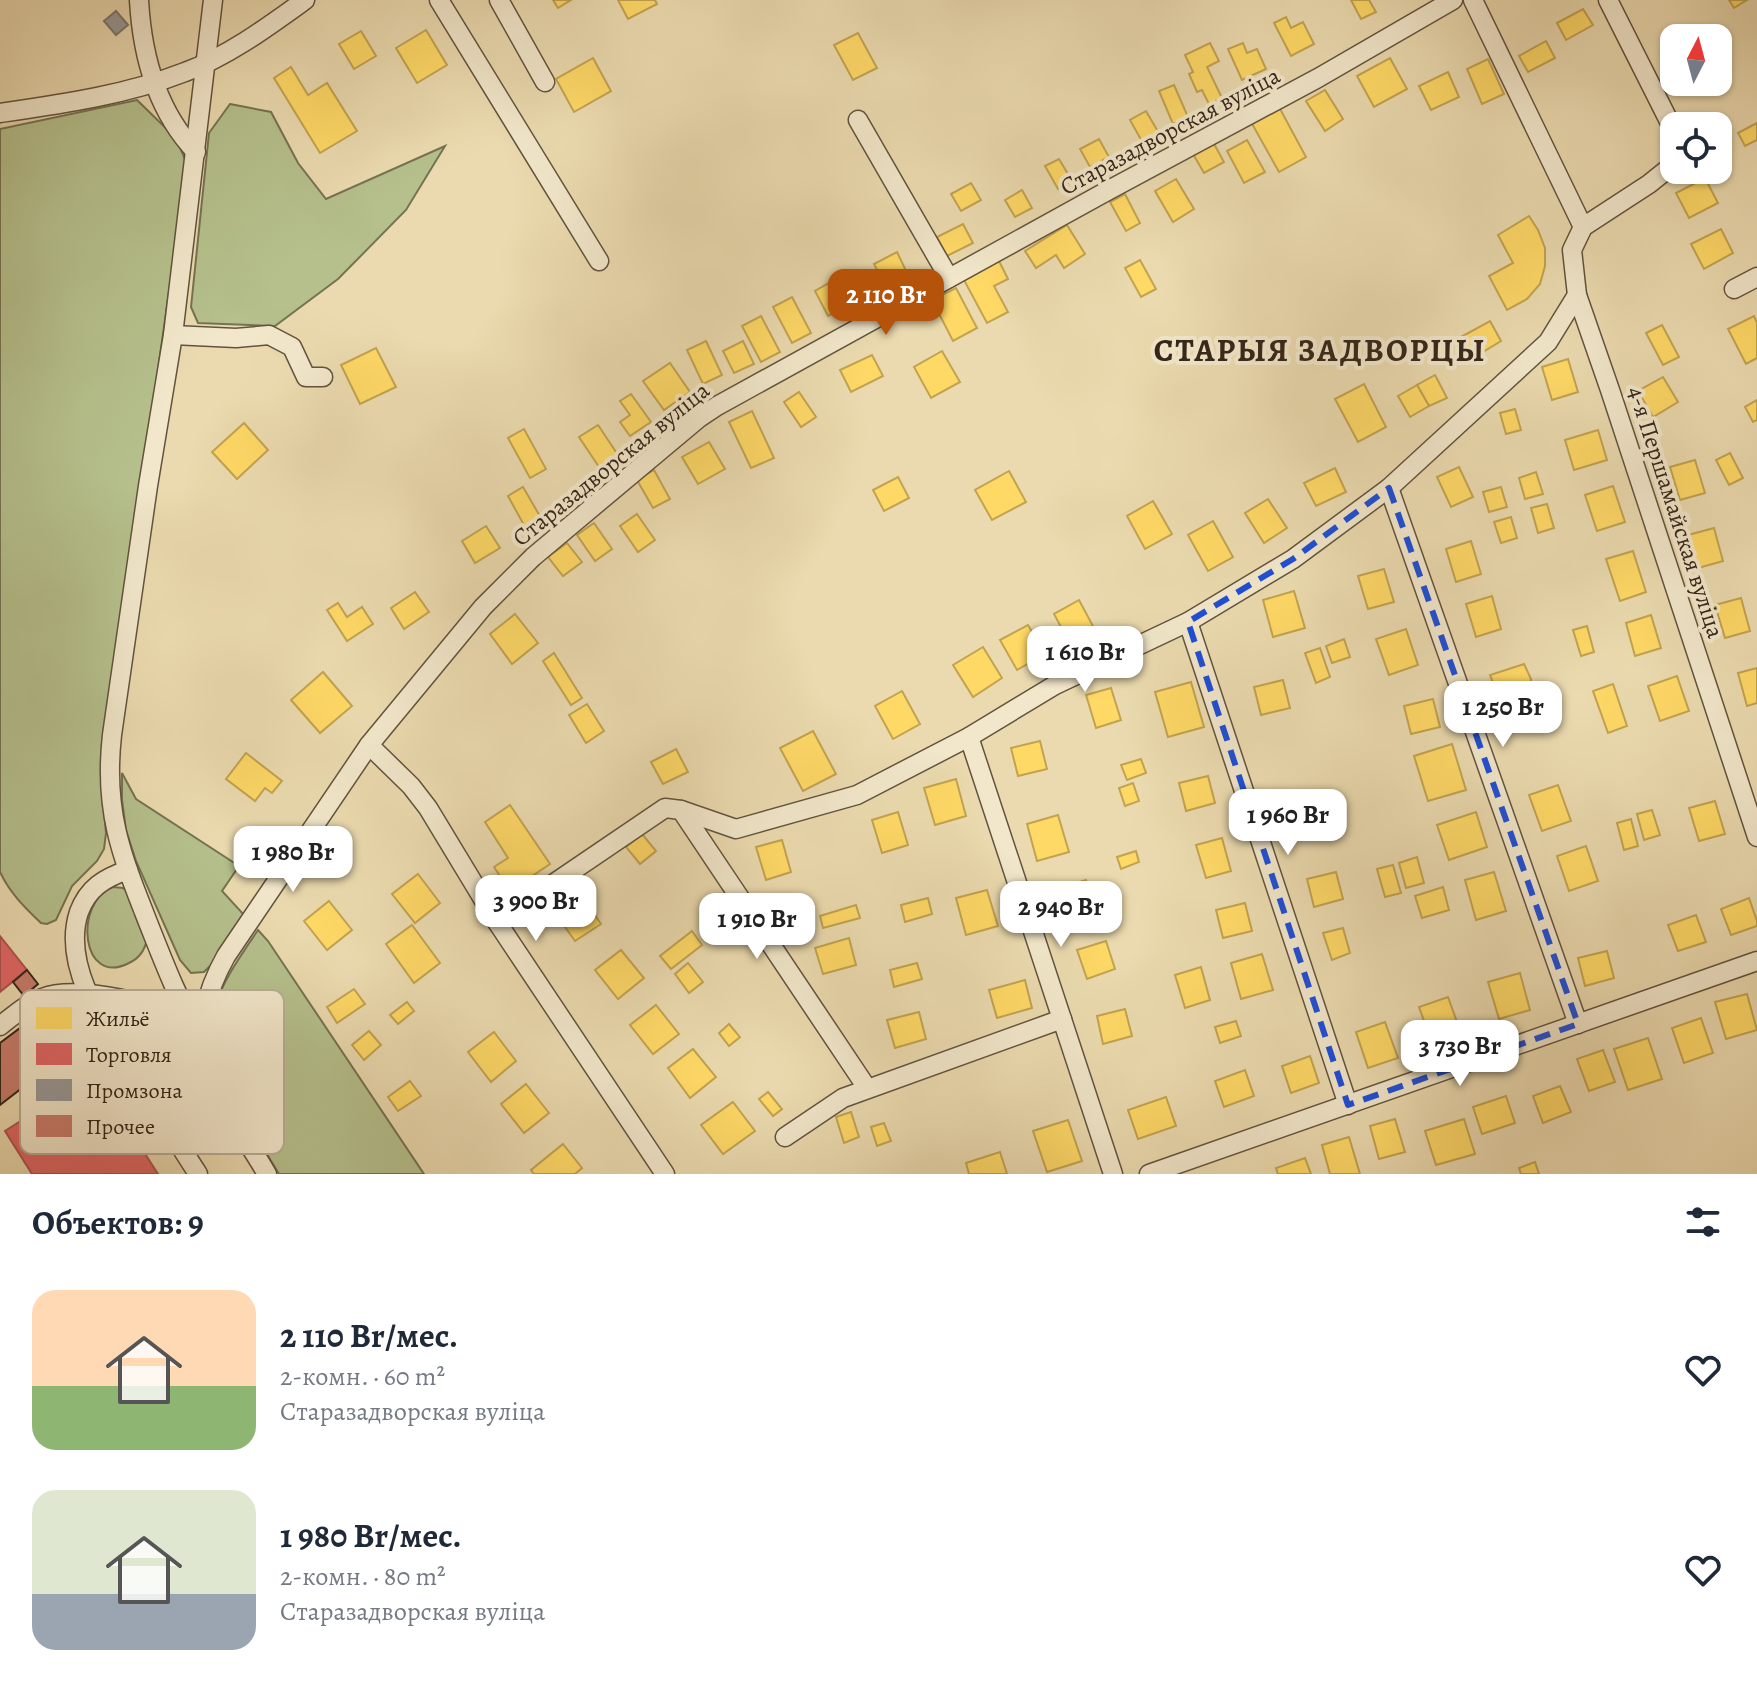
<!DOCTYPE html>
<html lang="ru">
<meta charset="utf-8">
<style>
body{margin:0;font-family:Alegreya,serif;background:#f2f2f3;color:#1f2937;height:100vh;display:flex;flex-direction:column;font-size:30px;white-space:nowrap}
*{box-sizing:border-box;margin:0}
p{font-size:26px;color:#747a83}
.icon{flex:none;width:44px;height:44px;fill:none;stroke:currentColor;stroke-width:2;stroke-linecap:round;stroke-linejoin:round}
.map{position:relative;height:1174px;overflow:hidden}
.drawer{display:flex;flex-direction:column;background:#fff;flex:1}
.drawer>*{flex:none}
.needle{width:52px;rotate:6deg}
.controls{position:absolute;left:1660px;top:24px;display:grid;gap:16px}
.controls a{display:grid;place-items:center;width:72px;height:72px;border-radius:16px;background:#fff;box-shadow:0 2px 6px #0004;font-size:40px}
.price{position:absolute;translate:-50% -68px;padding:0 18px;border-radius:16px;background:#fff;color:#222;font-size:26px;line-height:52px;filter:drop-shadow(0 2px 4px #0008)}
.price::after{content:'';position:absolute;left:50%;top:48px;width:24px;height:18px;margin-left:-12px;background:inherit;clip-path:polygon(0 0,100% 0,50% 100%)}
.price.active{background:#b45309;color:#fff}
ul{padding:0;list-style:none}
li{display:flex;align-items:center;gap:24px;height:200px;padding:0 32px}
li span{display:grid;place-items:center;flex:none;width:224px;height:160px;border-radius:24px;color:#555}
li>.icon{margin-inline-start:auto}
span .icon{width:96px;height:96px;fill:#fffc;stroke-width:1}
li b{font-size:34px}
h2{display:flex;justify-content:space-between;align-items:center;height:96px;padding:0 32px;font-size:34px}
.map>svg:first-child{display:block}
</style>
<div class="map">
<svg width="1757" height="1174" viewBox="0 0 1757 1174">
<rect width="100%" height="100%" fill="#ebdaaf"/>
<filter id="stains"><feTurbulence type="fractalNoise" baseFrequency=".0025" numOctaves="4"/><feColorMatrix values="0 0 0 0 .2 0 0 0 0 .09 0 0 0 0 .02 0 0 0 .5 -.17"/></filter>
<radialGradient id="worn" r=".72"><stop offset=".6" stop-color="#630" stop-opacity="0"/><stop offset="1" stop-color="#630" stop-opacity=".3"/></radialGradient>
<!-- green -->
<g fill="#b5c08c" stroke="#757352" stroke-width="2">
<path d="M137,100L176,138L187,164L106,738L101,779L106,833L104,849L97,861L72,886L56,920L47,924L41,923C25,908 9,892 0,872V129Z"/>
<path d="M230,104L271,112L298,163L326,199L445,146L406,210L338,279L275,326L198,323L191,307L209,133Z"/>
<path d="M122,773L136,799L239,866L222,891L245,916L213,963L204,972L191,973L180,960L136,861L126,830L122,800Z"/>
<path d="M113,887L123,888L127,891L147,939C145,950 140,958 129,963C81,988 73,902 113,887Z"/>
<path d="M258,930L268,941L424,1174H279L224,1083C194,1019 223,982 258,930Z"/>
</g>
<!-- homes -->
<g fill="#ffd966" stroke="#c2a34f" stroke-width="2">
<path d="M553,0H571L558,8Z"/>
<path d="M618,0H655L657,4L628,19Z"/>
<path d="M1351,0H1369L1376,12L1361,19Z"/>
<path d="M1729,0H1747L1734,8Z"/>
<path d="M1583,9L1593,25L1566,40L1557,23Z"/>
<path d="M1286,17L1291,28L1303,22L1314,44L1291,56L1274,23Z"/>
<path d="M426,30L447,65L417,83L396,48Z"/>
<path d="M361,31L376,56L354,69L339,44Z"/>
<path d="M858,33L877,68L853,80L834,45Z"/>
<path d="M1546,41L1555,58L1528,72L1519,56Z"/>
<path d="M1210,43L1219,61L1207,67L1222,98L1209,104L1202,90L1197,92L1189,74L1193,72L1185,55Z"/>
<path d="M1243,43L1247,53L1257,49L1266,69L1242,80L1228,49Z"/>
<path d="M593,58L611,91L574,112L556,79Z"/>
<path d="M1390,58L1407,89L1374,107L1357,76Z"/>
<path d="M1488,59L1504,94L1482,104L1467,69Z"/>
<path d="M291,67L308,95L327,83L357,131L320,153L274,78Z"/>
<path d="M1448,72L1459,97L1431,110L1419,86Z"/>
<path d="M1700,82H1711L1713,87L1705,91Z"/>
<path d="M1174,85L1188,117L1173,124L1159,91Z"/>
<path d="M1325,90L1343,119L1325,131L1306,101Z"/>
<path d="M1279,107L1306,157L1279,172L1251,122Z"/>
<path d="M1146,111L1160,135L1144,145L1130,120Z"/>
<path d="M1757,123V140L1745,146L1738,133Z"/>
<path d="M1099,139L1109,157L1090,167L1080,149Z"/>
<path d="M1247,140L1265,172L1244,183L1227,151Z"/>
<path d="M1213,142L1224,162L1204,173L1193,154Z"/>
<path d="M1059,159L1072,181L1058,189L1045,166Z"/>
<path d="M1705,178L1718,203L1689,218L1676,193Z"/>
<path d="M1176,179L1194,209L1173,222L1155,191Z"/>
<path d="M971,183L981,200L961,211L951,194Z"/>
<path d="M1022,190L1032,208L1015,217L1005,200Z"/>
<path d="M1125,194L1140,223L1126,231L1110,202Z"/>
<path d="M1529,216L1538,230L1545,248V266L1540,284L1527,299L1507,310L1489,276L1513,263L1498,235Z"/>
<path d="M963,224L973,243L947,256L937,237Z"/>
<path d="M1067,225L1085,254L1064,268L1056,255L1036,268L1025,251Z"/>
<path d="M1721,229L1733,253L1704,269L1691,244Z"/>
<path d="M897,252L909,277L886,288L874,264Z"/>
<path d="M1140,260L1156,289L1141,297L1125,268Z"/>
<path d="M999,261L1008,279L994,286L1008,312L987,323L964,280Z"/>
<path d="M836,279L849,305L828,316L815,291Z"/>
<path d="M956,288L977,328L953,341L932,300Z"/>
<path d="M792,297L811,333L792,343L773,307Z"/>
<path d="M761,316L780,352L761,362L742,326Z"/>
<path d="M1754,316L1757,323V358L1746,364L1728,329Z"/>
<path d="M1490,321L1501,341L1473,358L1461,337Z"/>
<path d="M1662,325L1679,357L1663,365L1646,333Z"/>
<path d="M706,341L722,375L703,384L687,350Z"/>
<path d="M743,341L754,364L734,373L723,351Z"/>
<path d="M376,348L396,387L360,404L341,365Z"/>
<path d="M942,351L960,382L931,398L914,367Z"/>
<path d="M872,355L883,376L851,392L840,370Z"/>
<path d="M1568,359L1578,392L1552,400L1542,367Z"/>
<path d="M670,363L690,392L664,410L643,381Z"/>
<path d="M1435,375L1447,398L1429,406L1417,385Z"/>
<path d="M1663,377L1678,402L1653,417L1638,391Z"/>
<path d="M1364,384L1386,427L1358,442L1335,399Z"/>
<path d="M1417,385L1429,406L1410,417L1398,396Z"/>
<path d="M799,392L816,417L801,427L784,402Z"/>
<path d="M631,394L651,422L630,436L620,422L630,415L620,401Z"/>
<path d="M1757,400V420L1753,422L1745,407Z"/>
<path d="M1515,409L1521,430L1506,434L1500,413Z"/>
<path d="M752,411L774,458L751,468L729,422Z"/>
<path d="M244,423L268,450L237,479L212,452Z"/>
<path d="M598,425L618,455L599,467L579,437Z"/>
<path d="M524,429L546,469L530,478L508,438Z"/>
<path d="M1598,430L1607,460L1574,470L1565,440Z"/>
<path d="M709,442L725,469L698,484L682,457Z"/>
<path d="M1730,453L1743,478L1729,485L1716,460Z"/>
<path d="M1695,460L1705,493L1680,500L1670,467Z"/>
<path d="M1459,467L1473,497L1451,507L1437,477Z"/>
<path d="M1335,468L1346,492L1316,506L1304,483Z"/>
<path d="M654,470L670,499L653,508L637,480Z"/>
<path d="M1009,471L1026,502L992,520L975,490Z"/>
<path d="M1536,472L1543,494L1525,499L1519,478Z"/>
<path d="M898,477L909,498L884,511L873,490Z"/>
<path d="M1613,486L1625,522L1597,531L1585,495Z"/>
<path d="M523,487L541,518L525,527L508,496Z"/>
<path d="M1501,487L1507,507L1489,512L1483,492Z"/>
<path d="M1268,499L1287,528L1264,543L1245,513Z"/>
<path d="M1153,501L1172,534L1145,549L1127,516Z"/>
<path d="M1547,504L1554,528L1538,533L1531,508Z"/>
<path d="M637,514L655,540L638,552L620,526Z"/>
<path d="M1511,517L1517,538L1501,543L1494,522Z"/>
<path d="M1213,521L1233,557L1208,571L1188,535Z"/>
<path d="M594,523L612,549L595,561L577,535Z"/>
<path d="M486,526L500,548L475,563L462,541Z"/>
<path d="M1714,528L1723,561L1698,568L1688,535Z"/>
<path d="M1471,541L1481,574L1456,582L1446,549Z"/>
<path d="M567,543L582,562L563,576L548,557Z"/>
<path d="M1633,551L1646,592L1620,601L1606,559Z"/>
<path d="M1384,569L1394,602L1368,609L1358,576Z"/>
<path d="M1294,591L1305,628L1273,637L1263,600Z"/>
<path d="M415,592L429,612L404,629L391,608Z"/>
<path d="M1492,596L1501,629L1476,637L1466,604Z"/>
<path d="M1741,598L1750,631L1725,638L1715,605Z"/>
<path d="M1079,600L1094,628L1069,642L1054,614Z"/>
<path d="M338,603L347,617L362,607L373,624L347,641L327,610Z"/>
<path d="M515,614L538,643L512,664L490,634Z"/>
<path d="M1651,615L1661,648L1635,656L1626,623Z"/>
<path d="M1028,625L1045,654L1017,670L1000,640Z"/>
<path d="M1587,626L1594,652L1581,656L1573,630Z"/>
<path d="M1406,629L1418,665L1389,675L1376,639Z"/>
<path d="M1344,639L1350,657L1332,663L1326,646Z"/>
<path d="M983,647L1002,678L973,697L953,665Z"/>
<path d="M1320,648L1330,677L1316,683L1305,653Z"/>
<path d="M554,653L582,698L571,705L543,661Z"/>
<path d="M1524,664L1531,679L1529,700L1511,705L1496,690L1490,675Z"/>
<path d="M1757,668V703L1747,706L1738,673Z"/>
<path d="M323,672L352,706L320,733L291,700Z"/>
<path d="M1677,676L1689,711L1660,721L1648,686Z"/>
<path d="M1283,680L1290,708L1261,715L1254,687Z"/>
<path d="M1191,682L1204,727L1168,737L1155,692Z"/>
<path d="M1613,684L1627,726L1608,733L1593,691Z"/>
<path d="M1111,688L1121,720L1096,728L1086,695Z"/>
<path d="M902,691L920,724L893,739L875,706Z"/>
<path d="M1433,699L1440,727L1411,734L1404,706Z"/>
<path d="M587,704L604,731L586,743L569,715Z"/>
<path d="M813,731L836,774L803,791L780,748Z"/>
<path d="M1040,741L1047,769L1018,776L1011,748Z"/>
<path d="M1452,744L1466,790L1428,801L1414,756Z"/>
<path d="M676,749L688,772L663,784L651,762Z"/>
<path d="M246,753L282,781L272,793L265,788L255,801L226,779Z"/>
<path d="M1141,759L1146,773L1127,780L1121,765Z"/>
<path d="M1208,776L1215,803L1186,811L1179,783Z"/>
<path d="M956,779L966,816L935,825L924,788Z"/>
<path d="M1133,783L1139,801L1125,806L1119,788Z"/>
<path d="M1558,785L1571,821L1542,831L1529,795Z"/>
<path d="M1326,799L1333,827L1304,834L1297,807Z"/>
<path d="M1715,801L1725,834L1699,841L1689,808Z"/>
<path d="M510,805L550,864L510,891L494,867L508,858L485,822Z"/>
<path d="M1652,810L1660,835L1644,840L1637,814Z"/>
<path d="M898,812L908,845L882,853L872,820Z"/>
<path d="M1476,812L1487,847L1449,860L1437,825Z"/>
<path d="M1058,815L1069,852L1037,861L1027,824Z"/>
<path d="M1631,819L1638,846L1624,850L1617,823Z"/>
<path d="M642,834L656,851L640,864L626,847Z"/>
<path d="M1222,838L1231,871L1206,878L1196,845Z"/>
<path d="M782,840L791,872L766,880L756,847Z"/>
<path d="M1586,846L1598,881L1569,891L1557,856Z"/>
<path d="M1136,851L1139,862L1121,869L1117,857Z"/>
<path d="M1417,857L1424,883L1406,888L1399,863Z"/>
<path d="M1393,865L1401,893L1385,897L1377,869Z"/>
<path d="M1336,872L1343,899L1314,907L1307,879Z"/>
<path d="M1494,872L1506,911L1476,920L1465,880Z"/>
<path d="M418,874L440,903L415,923L392,894Z"/>
<path d="M1086,880L1096,913L1067,922L1056,889Z"/>
<path d="M1443,887L1449,910L1422,918L1415,896Z"/>
<path d="M987,890L998,926L966,935L956,898Z"/>
<path d="M928,898L932,914L905,922L901,905Z"/>
<path d="M1749,898L1757,921V926L1731,935L1721,909Z"/>
<path d="M329,901L352,930L327,950L304,921Z"/>
<path d="M586,902L601,924L575,941L560,920Z"/>
<path d="M1245,903L1252,931L1223,938L1216,910Z"/>
<path d="M856,905L860,918L823,928L820,916Z"/>
<path d="M1696,915L1706,942L1678,951L1668,925Z"/>
<path d="M412,925L440,963L414,983L386,944Z"/>
<path d="M1343,928L1350,953L1332,960L1323,933Z"/>
<path d="M692,931L702,945L671,969L660,956Z"/>
<path d="M849,938L856,965L823,974L815,948Z"/>
<path d="M1106,941L1115,969L1087,979L1077,950Z"/>
<path d="M621,950L644,978L618,999L595,970Z"/>
<path d="M1607,951L1614,978L1585,986L1578,958Z"/>
<path d="M1262,954L1273,990L1241,999L1231,963Z"/>
<path d="M688,963L703,982L689,993L675,974Z"/>
<path d="M917,963L922,979L894,987L890,970Z"/>
<path d="M1201,967L1210,1000L1185,1008L1175,975Z"/>
<path d="M1520,973L1530,1010L1499,1019L1488,982Z"/>
<path d="M1025,980L1032,1008L997,1018L989,990Z"/>
<path d="M354,989L365,1004L337,1023L327,1007Z"/>
<path d="M1747,994L1757,1030L1726,1039L1715,1002Z"/>
<path d="M1448,997L1461,1033L1432,1043L1419,1007Z"/>
<path d="M407,1002L414,1011L398,1024L390,1015Z"/>
<path d="M656,1005L679,1034L653,1054L630,1025Z"/>
<path d="M1125,1009L1132,1036L1103,1044L1097,1016Z"/>
<path d="M919,1012L926,1039L895,1048L887,1020Z"/>
<path d="M1701,1018L1713,1053L1684,1063L1672,1028Z"/>
<path d="M1236,1021L1241,1036L1220,1043L1215,1027Z"/>
<path d="M1385,1022L1398,1058L1368,1068L1356,1032Z"/>
<path d="M729,1024L740,1037L729,1046L719,1033Z"/>
<path d="M369,1031L381,1045L364,1060L352,1045Z"/>
<path d="M494,1032L516,1061L491,1082L468,1052Z"/>
<path d="M1648,1038L1662,1079L1628,1090L1614,1049Z"/>
<path d="M693,1049L716,1077L690,1098L668,1068Z"/>
<path d="M1603,1050L1615,1082L1589,1091L1577,1059Z"/>
<path d="M1310,1056L1319,1083L1291,1093L1282,1066Z"/>
<path d="M1245,1070L1254,1096L1224,1107L1215,1081Z"/>
<path d="M410,1081L421,1096L398,1111L388,1097Z"/>
<path d="M526,1084L549,1113L524,1133L501,1104Z"/>
<path d="M1560,1086L1571,1112L1543,1123L1533,1096Z"/>
<path d="M768,1092L782,1109L773,1116L759,1099Z"/>
<path d="M1506,1096L1515,1123L1482,1134L1473,1107Z"/>
<path d="M1166,1097L1176,1126L1138,1139L1128,1110Z"/>
<path d="M733,1102L755,1131L723,1154L701,1125Z"/>
<path d="M851,1112L859,1137L844,1143L836,1117Z"/>
<path d="M1395,1119L1405,1152L1379,1159L1370,1126Z"/>
<path d="M1464,1119L1475,1154L1436,1165L1425,1131Z"/>
<path d="M1068,1120L1082,1161L1047,1172L1033,1131Z"/>
<path d="M884,1123L891,1141L877,1146L871,1127Z"/>
<path d="M1349,1137L1360,1174H1330L1322,1145Z"/>
<path d="M563,1144L582,1168L575,1174H534L531,1170Z"/>
<path d="M1000,1152L1007,1174H969L966,1163Z"/>
<path d="M1305,1158L1311,1174H1278L1276,1168Z"/>
<path d="M1535,1162L1539,1174H1521L1519,1168Z"/>
</g>
<!-- shops -->
<g fill="#e06666" stroke="#ad534f" stroke-width="2">
<path d="M0,936L27,970L0,992Z"/>
<path d="M94,1074L158,1174H32L5,1131Z"/>
</g>
<!-- industry -->
<path fill="#999" stroke="#7b7673" stroke-width="2" d="M116,11L128,25L116,35L104,21Z"/>
<!-- building -->
<g fill="#c97c6c" stroke="#352619" stroke-width="2">
<path d="M27,970L38,984L24,996L13,982Z"/>
<path d="M32,1019L62,1057L0,1105V1043Z"/>
</g>
<g fill="none" stroke-linecap="round" stroke-linejoin="round">
<!-- minor casing -->
<g stroke="#62533e" stroke-width="21">
<g id="minor">
<path d="M139,0C142,55 157,111 196,152"/>
<path d="M439,0L599,261"/>
<path d="M499,0L545,82"/>
<path d="M1473,0L1583,227"/>
<path d="M1608,0L1674,131"/>
<path d="M0,113C62,104 126,95 185,72C227,57 269,26 305,0"/>
<path d="M858,120L949,278"/>
<path d="M1674,164L1649,184L1583,227L1572,250L1577,295L1610,390L1757,837"/>
<path d="M1734,289L1757,277"/>
<path d="M173,335L236,338L269,335L292,347L306,377H323"/>
<path d="M1389,488L1578,1024"/>
<path d="M1188,622L1348,1105"/>
<path d="M969,737L1113,1174"/>
<path d="M369,745L411,786L428,808L497,922L665,1174"/>
<path d="M681,810L867,1088"/>
<path d="M128,870C104,878 88,888 79,912C60,969 110,1034 139,1080C159,1112 178,1143 198,1174"/>
<path d="M497,922L665,808L681,810L736,829L857,795L969,737L1055,685L1188,622L1293,559L1389,488L1548,342L1577,295"/>
<path d="M0,1026C13,1016 26,1004 42,998C78,984 149,1005 186,1014"/>
<path d="M202,1041C181,1006 166,968 151,930C123,859 103,814 112,735L148,486L173,335L213,0"/>
<path d="M785,1137L843,1098L1062,1019"/>
<path d="M267,1174C220,1095 174,1049 226,956L369,745L483,607L533,557L699,418L717,406L1109,190L1318,78L1453,0"/>
<path d="M1149,1174L1757,961"/>
</g>
</g>
<!-- minor -->
<use href="#minor" stroke="#f2e7cb" stroke-width="18"/>
</g>
<!-- marked area -->
<path fill="none" stroke="#1d4ed8" stroke-width="6" stroke-dasharray="16 10" stroke-linejoin="round" d="M1389,488L1578,1024L1348,1105L1188,622L1293,559Z"/>
<g text-anchor="middle" dominant-baseline="central" stroke-width="8" stroke-linejoin="round" paint-order="stroke">
<!-- street labels -->
<g font-size="24" fill="#352619" stroke="#f2e7cb">
<text transform="translate(1170 131) rotate(-28)">Старазадворская вуліца</text>
<text transform="translate(611 464) rotate(-39)">Старазадворская вуліца</text>
<text transform="translate(1676 512) rotate(72)">4-я Першамайская вуліца</text>
</g>
<!-- district labels -->
<g font-size="32" font-weight="bold" letter-spacing="2" fill="#352619" stroke="#f2e7cb">
<text x="1320" y="350">СТАРЫЯ ЗАДВОРЦЫ</text>
</g>
</g>
<!-- legend -->
<rect x="20" y="990" width="264" height="164" rx="12" fill="#f2e7cb" stroke="#b9ad96" stroke-width="2"/>
<rect x="36" y="1007" width="36" height="22" fill="#ffd966"/>
<rect x="36" y="1043" width="36" height="22" fill="#e06666"/>
<rect x="36" y="1079" width="36" height="22" fill="#999"/>
<rect x="36" y="1115" width="36" height="22" fill="#c97c6c"/>
<g font-size="22" fill="#352619">
<text x="86" y="1026">Жильё</text>
<text x="86" y="1062">Торговля</text>
<text x="86" y="1098">Промзона</text>
<text x="86" y="1134">Прочее</text>
</g>
<rect width="100%" height="100%" filter="url(#stains)"/>
<rect width="100%" height="100%" fill="url(#worn)"/>
</svg>
<div class="controls">
<a><svg class="needle" viewBox="-14 -14 28 28"><path d="M0-13l5 13h-10z" fill="#e53935"/><path d="M0 13l5-13h-10z" fill="#747a83"/></svg></a>
<a><svg class="icon" aria-label="locate" viewBox="0 0 24 24"><circle cx="12" cy="12" r="6"/><path d="M12 2v4M12 18v4M2 12h4M18 12h4"/></svg></a>
</div>
<b class="price active" style="left:886px;top:337px">2 110 Br</b>
<b class="price" style="left:1085px;top:694px">1 610 Br</b>
<b class="price" style="left:1503px;top:749px">1 250 Br</b>
<b class="price" style="left:1288px;top:857px">1 960 Br</b>
<b class="price" style="left:293px;top:894px">1 980 Br</b>
<b class="price" style="left:536px;top:943px">3 900 Br</b>
<b class="price" style="left:1061px;top:949px">2 940 Br</b>
<b class="price" style="left:757px;top:961px">1 910 Br</b>
<b class="price" style="left:1460px;top:1088px">3 730 Br</b>
</div>
<section class="drawer">
<h2>Объектов: 9<svg class="icon" aria-label="filters" viewBox="0 0 24 24"><path d="M4 7h16M4 17h16"/><circle cx="9" cy="7" r="2"/><circle cx="15" cy="17" r="2"/></svg></h2>
<ul>
<li><span style="background:linear-gradient(#ffd9b3 60%,#8fb573 0)"><svg class="icon" aria-label="home" viewBox="0 0 24 24"><path d="M3 11l9-7 9 7M6 9v11h12V9"/></svg></span><div><b>2 110 Br/мес.</b><p>2-комн. · 60 m²</p><p>Старазадворская вуліца</p></div><svg class="icon" aria-label="heart" viewBox="0 0 24 24"><path d="M12 20l-8-8c-3-5 5-10 8-4 3-6 11-1 8 4z"/></svg></li>
<li><span style="background:linear-gradient(#dfe7d0 65%,#9aa5b1 0)"><svg class="icon" aria-label="home" viewBox="0 0 24 24"><path d="M3 11l9-7 9 7M6 9v11h12V9"/></svg></span><div><b>1 980 Br/мес.</b><p>2-комн. · 80 m²</p><p>Старазадворская вуліца</p></div><svg class="icon" aria-label="heart" viewBox="0 0 24 24"><path d="M12 20l-8-8c-3-5 5-10 8-4 3-6 11-1 8 4z"/></svg></li>
</ul>
</section>
